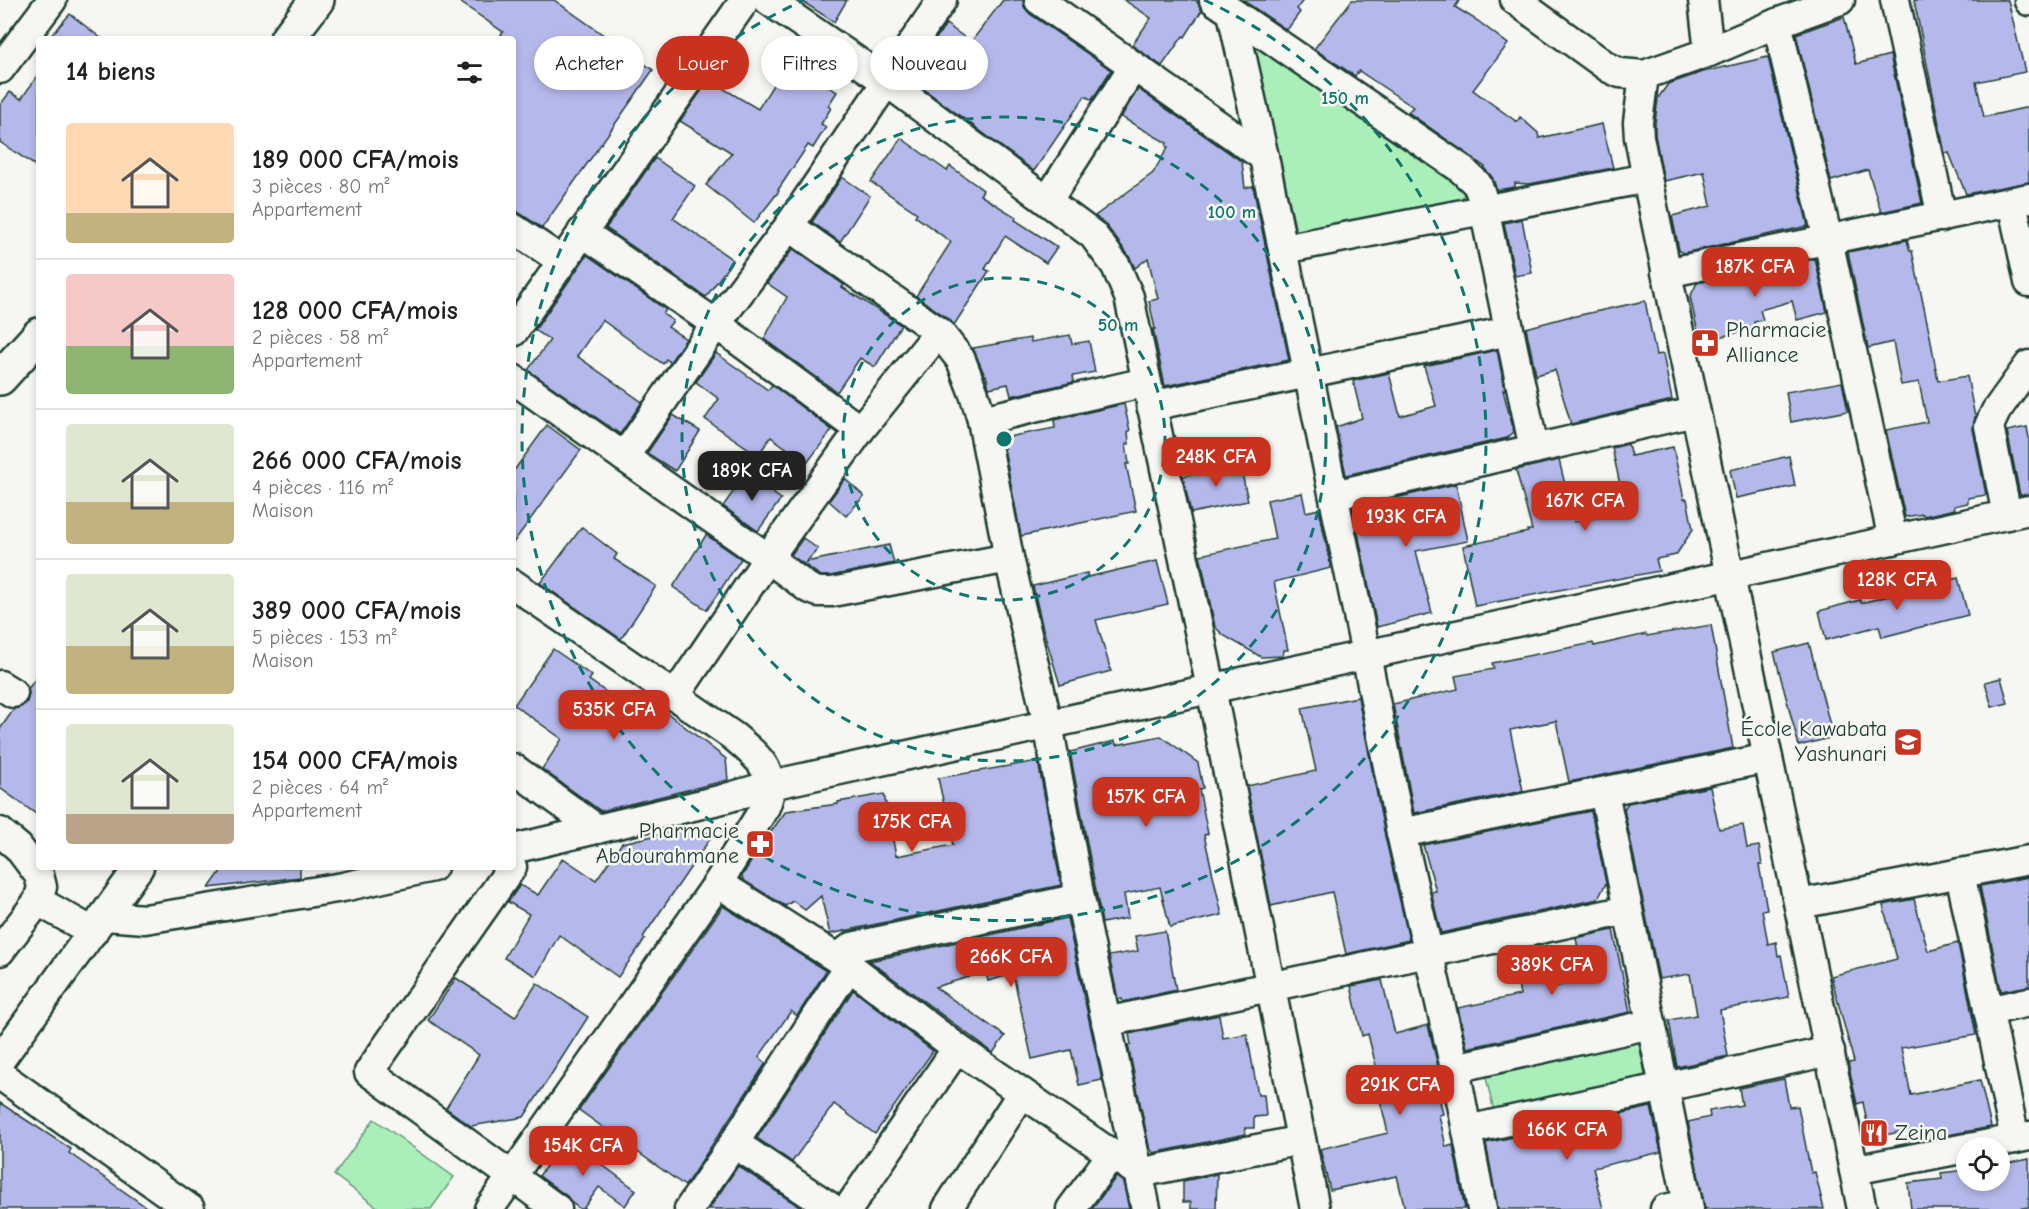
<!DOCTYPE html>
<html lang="fr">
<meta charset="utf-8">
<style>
body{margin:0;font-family:"Comic Neue",sans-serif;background:#f6f6f6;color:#202124;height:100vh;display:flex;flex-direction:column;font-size:22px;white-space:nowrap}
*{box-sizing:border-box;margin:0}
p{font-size:20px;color:#757577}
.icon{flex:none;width:33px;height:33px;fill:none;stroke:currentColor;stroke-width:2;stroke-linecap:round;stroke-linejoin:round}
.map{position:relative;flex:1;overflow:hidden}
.side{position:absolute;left:36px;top:36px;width:480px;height:834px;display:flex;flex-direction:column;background:#fff;border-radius:6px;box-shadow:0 3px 9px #0003}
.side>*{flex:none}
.banner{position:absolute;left:534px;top:36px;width:570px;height:54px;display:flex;gap:12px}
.buttons{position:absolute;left:1956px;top:1137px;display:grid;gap:12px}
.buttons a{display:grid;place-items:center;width:54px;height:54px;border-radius:50%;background:#fff;box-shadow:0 3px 9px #0003;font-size:30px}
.price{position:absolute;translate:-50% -51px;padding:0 14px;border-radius:12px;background:#c8321e;color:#fff;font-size:20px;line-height:39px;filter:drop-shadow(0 2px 3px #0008)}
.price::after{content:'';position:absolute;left:50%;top:36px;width:18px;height:14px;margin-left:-9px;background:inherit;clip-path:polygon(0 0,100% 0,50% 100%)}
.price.active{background:#222;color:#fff}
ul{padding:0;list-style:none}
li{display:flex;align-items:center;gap:18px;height:150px;padding:0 30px}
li+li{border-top:2px solid #e0e0e0}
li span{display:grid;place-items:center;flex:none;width:168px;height:120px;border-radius:6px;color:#555}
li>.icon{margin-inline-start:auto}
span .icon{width:72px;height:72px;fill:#fffc;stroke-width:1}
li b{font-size:26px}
h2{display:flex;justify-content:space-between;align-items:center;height:72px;padding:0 30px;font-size:26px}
.chip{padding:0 21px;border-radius:27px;background:#fff;box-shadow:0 3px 9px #0003;font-size:21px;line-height:54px}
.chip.active{background:#c8321e;color:#fff}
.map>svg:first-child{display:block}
</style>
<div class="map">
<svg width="2029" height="1209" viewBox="0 0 2029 1209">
<rect width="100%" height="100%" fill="#f6f6f2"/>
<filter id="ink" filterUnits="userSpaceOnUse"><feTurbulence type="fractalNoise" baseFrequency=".0167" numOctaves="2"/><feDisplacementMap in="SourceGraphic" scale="12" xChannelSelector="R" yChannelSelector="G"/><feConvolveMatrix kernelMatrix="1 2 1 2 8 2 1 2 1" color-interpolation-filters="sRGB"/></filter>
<g filter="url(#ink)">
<!-- green -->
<g fill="#aaefba" stroke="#649677" stroke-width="1.5">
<path d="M1252,37L1466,188L1461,201L1305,233L1296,231Z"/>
<path d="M1638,1039L1646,1079L1494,1112L1485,1073Z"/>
<path d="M374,1119L454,1177L431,1209H380L334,1175Z"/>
</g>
<!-- building -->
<g fill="#b5b8ea" stroke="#1f3d34" stroke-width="1.5">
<path d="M457,0H554L653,70L542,228L513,209V39H498L503,32Z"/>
<path d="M800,0H847L834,22Z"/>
<path d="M1003,0H1023L1024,7L1030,14L1111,70L1092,100L1085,96L1034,171L909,78L946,24L971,42Z"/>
<path d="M1124,0H1196L1202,10L1185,37L1183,36L1162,66L1132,45L1151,18Z"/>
<path d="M1243,0H1303L1297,9L1300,12L1287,30Z"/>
<path d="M1352,0H1460L1455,7L1478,21L1508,44L1473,90L1517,122L1520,117L1538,133L1539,138L1602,124L1613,168L1529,184L1515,183V187L1497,190L1492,177L1484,168L1485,167L1408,112L1413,107L1359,71L1355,76L1314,49Z"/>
<path d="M1914,0H2008L2025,72L1976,82L1984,117L2029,107V182L1966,194L1949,153L1945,154Z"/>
<path d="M70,14L102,39H48Z"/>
<path d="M1844,17L1856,64L1890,55L1922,203L1881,212L1868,170L1831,181L1796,34Z"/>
<path d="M793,53L824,73L819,81L837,92L828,106L831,108L821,124L826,127L813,148L808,145L778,190L779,191L754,223L706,185L732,153L680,121L709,80L758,109Z"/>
<path d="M1768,57L1808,226L1683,253L1679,250L1672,216L1711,206L1704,172L1664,181L1655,135V123L1658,98L1668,84L1703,72Z"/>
<path d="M39,74V168L0,142V105L10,92L21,99Z"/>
<path d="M1138,89L1242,162L1245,188L1253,186L1289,360L1165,386L1153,329H1155L1149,301L1158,299L1148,258L1135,268L1129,256L1106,225L1095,216L1153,173L1168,147L1166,146L1167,143L1121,117Z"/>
<path d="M901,138L947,171L950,166L983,190L980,195L1016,217L1015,220L1057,247L1046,263L1005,236L985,269L989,271L954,325L949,319L916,296L951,242L915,216L917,213L871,182Z"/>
<path d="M655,158L695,186L673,218L733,260L706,297L606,228Z"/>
<path d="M842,177L870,196L840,242L812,222Z"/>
<path d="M1522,219L1532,273L1515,276L1504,223Z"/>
<path d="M1907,240L1910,251H1912L1930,336L1938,381L1967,376L1975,417L1973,429L1986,495L1968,498V503L1954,506L1955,509L1924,516L1923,514L1905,517L1886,430L1927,422L1919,382L1901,385L1893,342L1868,348L1848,252Z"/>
<path d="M793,249L844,285L842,287L901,325L875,367L860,358L837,392L764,339L787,297L767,283Z"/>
<path d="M587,255L666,310L663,314L673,321L668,327L686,339L670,362L666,359L663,364L602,320L577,356L642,402L620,434L528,370L550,340L535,330Z"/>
<path d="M1815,259L1827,312L1797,320L1792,301L1760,310L1763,320L1754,322L1755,328L1700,342L1690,297L1697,283Z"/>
<path d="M1645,301L1656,355L1663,354L1672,400L1571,424L1555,370L1536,375L1526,328L1571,316V317Z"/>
<path d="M1070,335L1072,344L1089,341L1095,372L1073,376L1074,382L1011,396L1008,384L989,388L986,375L985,376L973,348L1030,338L1031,342Z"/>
<path d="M1497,350L1505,390H1503L1514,432L1507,438L1346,475L1336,427L1362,418L1353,381L1389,373L1400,416L1436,406L1424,366Z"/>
<path d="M716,353L768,390L772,385L832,430L807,463L771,437L758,455L705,419L719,399L696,382Z"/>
<path d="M1842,382L1848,411L1791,422L1786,392Z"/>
<path d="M1124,404L1130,431H1128L1129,444H1126L1129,464H1126L1136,511L1021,536L1002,438L1055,428L1054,420Z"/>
<path d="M673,415L700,431L675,471L647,453Z"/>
<path d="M547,425L581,450L513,543V472Z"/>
<path d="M2027,427L2029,438V494L2020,495L2007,431Z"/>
<path d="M1628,444L1631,456L1673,447L1684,499H1687L1693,529L1676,555L1656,559L1659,571L1475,606L1463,546L1528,532L1527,530H1532L1516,470L1559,460L1574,522L1626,512L1612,448Z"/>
<path d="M1789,456L1795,486L1736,498L1730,470Z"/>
<path d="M1240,464L1248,501L1191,513L1183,476Z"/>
<path d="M746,474L781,499L758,531L723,506Z"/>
<path d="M845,479L864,496L846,516L829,501Z"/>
<path d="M1456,484L1468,541L1416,551L1432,613L1377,627L1353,508Z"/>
<path d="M1302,493L1306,512L1319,509L1331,568L1274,582L1288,650H1284L1283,656L1261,657L1223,635L1215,627L1200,555L1275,539L1267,500Z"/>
<path d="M582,527L617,554L614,559L656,586L621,639L540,583Z"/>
<path d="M706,535L741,559L707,610L673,587Z"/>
<path d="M803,538L818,549L806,562L889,545L894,563L830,576H821L791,555Z"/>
<path d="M1157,561L1168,604L1096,620L1111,671L1060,685L1043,629L1033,586L1087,573L1088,577Z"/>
<path d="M1958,578L1968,615L1882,637L1879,626L1826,640L1819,611L1860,600L1861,603Z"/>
<path d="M1711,625L1733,748L1569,782L1556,721L1510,730L1523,791L1414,813L1393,704L1458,689L1455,676L1494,669L1492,663L1593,643L1594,646L1646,634L1647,636Z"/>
<path d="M1809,643L1833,737L1799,746L1774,652Z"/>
<path d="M553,649L592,676L589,680L642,717L652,701L726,759L728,780L601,811L542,769L562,739L514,705Z"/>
<path d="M39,674V816L0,788V729L14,709L21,707L27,702L29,694L28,689Z"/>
<path d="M2001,678L2008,703L1992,707L1985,682Z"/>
<path d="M1358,697L1385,836L1409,940L1346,954L1332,892L1271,906L1247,786L1316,771L1302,708Z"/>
<path d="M1161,736L1198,763L1203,788L1199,789L1208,834L1204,835L1222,915L1170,927L1160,887L1124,894L1128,918L1102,923L1070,752L1115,741L1116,745Z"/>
<path d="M1038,761L1061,885L830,934L821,896L805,910L793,901L785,906L743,880L742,876L762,844L786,811L838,804V802L884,794L896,856L953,845L938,778Z"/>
<path d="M1710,787L1719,829L1743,825L1747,848L1759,846L1762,865H1759L1767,909L1762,910L1768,944L1776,942L1778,956L1781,955L1789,997L1720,1010L1728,1056L1677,1067L1669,1020L1697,1015L1690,974L1659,979L1624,809L1628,803Z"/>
<path d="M1591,811L1606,883L1598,899L1441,933L1431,892L1436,891L1423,845Z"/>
<path d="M698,826L712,836L643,937L645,939L618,977L559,935L536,976L504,958L529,914L508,902L520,885L538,895L563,858L596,880L622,843Z"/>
<path d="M224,867H300V877L209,888Z"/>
<path d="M2029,877V986L2001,991L1980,886Z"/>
<path d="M1914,899L1928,951L1958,943L1976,1035L1901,1048L1911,1095L1980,1080L1991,1127L1931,1138L1930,1133L1911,1137L1909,1130L1870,1138L1863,1102L1857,1104L1848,1063L1854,1062L1831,976L1897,959L1883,905Z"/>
<path d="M723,906L826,971L797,1016L791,1011L759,1057L766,1063L685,1186L579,1110Z"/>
<path d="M1067,918L1102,1080L1079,1085L1071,1050L1032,1059L1013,974L988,981L986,972L935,987L1005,1036L993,1053L870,961Z"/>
<path d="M1613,930L1630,1012L1467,1048L1458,1008L1520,995L1513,952L1541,945L1548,988L1584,980L1576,938Z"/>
<path d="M1165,931L1176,990L1123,1002L1122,999H1118L1109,956L1138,951L1135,936Z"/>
<path d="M456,978L515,1017L537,983L588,1017L524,1117L471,1126L446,1108L479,1055L428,1020Z"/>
<path d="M1382,980L1395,1034L1428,1025L1438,1066L1432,1067L1443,1114L1439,1115L1446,1147L1453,1145L1465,1209H1405L1397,1176L1330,1190L1320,1149L1388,1133L1379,1095L1383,1094L1368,1034L1362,1036L1351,986Z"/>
<path d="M853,990L933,1051L875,1134L834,1104L792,1162L757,1138Z"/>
<path d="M1219,1015L1223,1038L1247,1034L1258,1095H1264L1266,1116L1254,1117V1128H1245L1246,1134L1153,1153L1149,1146L1128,1045H1131L1129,1034Z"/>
<path d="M1784,1079L1789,1107L1798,1106L1811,1173L1815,1172L1824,1209H1705L1688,1122L1710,1117L1709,1111L1742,1105L1739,1088Z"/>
<path d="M0,1103L71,1149L69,1153L149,1209H0Z"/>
<path d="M1651,1107L1661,1152L1593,1168L1603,1209H1498L1486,1143Z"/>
<path d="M566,1138L636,1190L625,1206L599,1187L583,1209H580L572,1203L567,1196L539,1176Z"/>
<path d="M2029,1159V1207L2017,1209H1911L1908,1183L1942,1179L1941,1173L1966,1170V1180H2000V1165Z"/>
<path d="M738,1166L803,1209H709Z"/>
<path d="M1217,1174L1216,1209H1191V1202H1183V1181Z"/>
<path d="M1116,1177L1123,1182L1129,1209H1092Z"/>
</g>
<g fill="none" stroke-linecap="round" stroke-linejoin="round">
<!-- minor casing -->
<g stroke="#1f3d34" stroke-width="33">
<g id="minor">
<path d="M768,0L887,82L1093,235L1116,266L1129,297L1211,688L1315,1209"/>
<path d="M1039,0L1264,157"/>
<path d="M1214,0L1460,168L1477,184L1481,194L1534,449"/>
<path d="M1515,0L1609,68L1620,73L1644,75L1709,52L1777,23L1840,0"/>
<path d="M1703,0L1709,52"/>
<path d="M1895,0L1942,217"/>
<path d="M2029,0V1"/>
<path d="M1232,13L1264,157L1366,654L1401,833L1455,1068L1482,1209"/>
<path d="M1777,23L1828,240L1893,540"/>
<path d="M0,69L52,0"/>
<path d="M1644,75L1638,122L1639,137L1647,178L1862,1209"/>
<path d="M1048,200L1133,67"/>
<path d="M2012,202L2029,282"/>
<path d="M789,226L939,332L961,360L974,394L982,420L1009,558L1048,724L1080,898L1146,1209"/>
<path d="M513,228L562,261"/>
<path d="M582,232L716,324L860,430"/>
<path d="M1283,249L1647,178"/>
<path d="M1666,273L2029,198"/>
<path d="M513,332L745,0"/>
<path d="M513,379L768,558L808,588L818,592H832L1009,558"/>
<path d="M1151,406L1509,331"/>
<path d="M982,420L1146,382"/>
<path d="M624,457L716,324L789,226L942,0"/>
<path d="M1334,495L1695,412"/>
<path d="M2007,515L1989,426L1996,411L2029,365"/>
<path d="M0,685L13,693"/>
<path d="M675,696L768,558L860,430L939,332"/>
<path d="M513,768L597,829"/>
<path d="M1604,792L1689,1209"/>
<path d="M0,832L18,847L39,875L42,887L38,901L0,951"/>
<path d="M1401,833L1768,758"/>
<path d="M513,849L723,799L771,785L2029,510"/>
<path d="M512,867L369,1072L557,1209"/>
<path d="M1960,873L2015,1139"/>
<path d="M718,883L849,966L957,1048L1139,1173L1301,1140"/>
<path d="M38,901L93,932"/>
<path d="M1799,904L2029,860"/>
<path d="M105,916L145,919L343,887L433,867"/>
<path d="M837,958L852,947L1080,898"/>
<path d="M1988,1011L2029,1002"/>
<path d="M1106,1022L1628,910"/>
<path d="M0,1060L139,867"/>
<path d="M1455,1068L1651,1024"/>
<path d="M0,1075L190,1209"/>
<path d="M1467,1130L1830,1051"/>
<path d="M734,1143L833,1209"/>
<path d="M1970,1148L2029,1136"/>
<path d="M1854,1170L1966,1148"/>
<path d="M489,1209L718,883L765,807C780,773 757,756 733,736L513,584"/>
<path d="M689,1209L734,1143L849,966"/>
<path d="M848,1209L957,1048"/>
<path d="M947,1209L1022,1093"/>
<path d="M1071,1209L1112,1154"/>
<path d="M1665,1209L1688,1204"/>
</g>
</g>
<!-- major casing -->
<g stroke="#1f3d34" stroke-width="38">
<g id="major">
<path d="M287,39L317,0"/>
<path d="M0,378L39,335"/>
</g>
</g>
<!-- minor -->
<use href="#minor" stroke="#f6f6f2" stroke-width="28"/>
<!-- major -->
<use href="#major" stroke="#f6f6f2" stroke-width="33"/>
</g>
</g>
<!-- distance rings -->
<g fill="none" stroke="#0f766e" stroke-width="3" stroke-dasharray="10 8">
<circle cx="1004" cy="439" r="161"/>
<circle cx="1004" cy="439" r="322"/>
<path d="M1204 0A482 482 0 1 1 804 0"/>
</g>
<!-- icons -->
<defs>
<g id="pharmacy-square" transform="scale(1.5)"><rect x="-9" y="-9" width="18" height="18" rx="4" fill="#c8321e" stroke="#f6f6f2"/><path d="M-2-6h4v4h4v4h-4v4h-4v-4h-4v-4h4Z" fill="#fff"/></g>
<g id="school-square" transform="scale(1.5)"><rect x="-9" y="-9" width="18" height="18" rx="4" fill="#c8321e" stroke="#f6f6f2"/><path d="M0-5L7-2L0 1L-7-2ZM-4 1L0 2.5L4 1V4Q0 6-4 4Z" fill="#fff"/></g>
<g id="restaurant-square" transform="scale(1.5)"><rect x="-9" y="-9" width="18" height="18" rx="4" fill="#c8321e" stroke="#f6f6f2"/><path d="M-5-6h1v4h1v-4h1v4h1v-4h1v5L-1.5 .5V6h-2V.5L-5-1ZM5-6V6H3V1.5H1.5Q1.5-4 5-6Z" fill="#fff"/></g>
</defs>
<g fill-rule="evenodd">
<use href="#pharmacy-square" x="1705" y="343"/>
<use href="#school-square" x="1908" y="742"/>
<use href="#pharmacy-square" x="760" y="844"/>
<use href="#restaurant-square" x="1874" y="1133"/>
</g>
<g text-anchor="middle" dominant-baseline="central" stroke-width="5" stroke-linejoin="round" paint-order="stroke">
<!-- poi labels -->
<g font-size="22" fill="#1f3d34" stroke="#f6f6f2" text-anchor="start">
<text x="1726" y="330">Pharmacie<tspan x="1726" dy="25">Alliance</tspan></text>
<text x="1887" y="729" text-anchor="end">École Kawabata<tspan x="1887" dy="25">Yashunari</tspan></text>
<text x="739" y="831" text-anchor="end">Pharmacie<tspan x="739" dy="25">Abdourahmane</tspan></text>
<text x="1895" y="1133">Zeina</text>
</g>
</g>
<circle cx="1004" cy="439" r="9" fill="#0f766e" stroke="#f6f6f2" stroke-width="3"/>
<g font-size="18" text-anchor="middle" font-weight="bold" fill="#0f766e" stroke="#f6f6f2" stroke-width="5" stroke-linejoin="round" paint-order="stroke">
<text x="1345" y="104">150 m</text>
<text x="1232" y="218">100 m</text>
<text x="1118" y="331">50 m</text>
</g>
</svg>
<div class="buttons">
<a><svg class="icon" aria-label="locate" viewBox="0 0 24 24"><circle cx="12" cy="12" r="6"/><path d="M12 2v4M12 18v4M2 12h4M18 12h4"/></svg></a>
</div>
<b class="price" style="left:1755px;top:298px">187K CFA</b>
<b class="price" style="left:1216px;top:488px">248K CFA</b>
<b class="price active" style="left:752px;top:502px">189K CFA</b>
<b class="price" style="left:1585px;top:532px">167K CFA</b>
<b class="price" style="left:1406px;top:548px">193K CFA</b>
<b class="price" style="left:1897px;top:611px">128K CFA</b>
<b class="price" style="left:614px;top:741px">535K CFA</b>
<b class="price" style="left:1146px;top:828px">157K CFA</b>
<b class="price" style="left:912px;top:853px">175K CFA</b>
<b class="price" style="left:1011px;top:988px">266K CFA</b>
<b class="price" style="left:1552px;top:996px">389K CFA</b>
<b class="price" style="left:1400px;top:1116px">291K CFA</b>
<b class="price" style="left:1567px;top:1161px">166K CFA</b>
<b class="price" style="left:583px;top:1177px">154K CFA</b>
<div class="banner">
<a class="chip">Acheter</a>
<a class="chip active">Louer</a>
<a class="chip">Filtres</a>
<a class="chip">Nouveau</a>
</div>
<section class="side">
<h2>14 biens<svg class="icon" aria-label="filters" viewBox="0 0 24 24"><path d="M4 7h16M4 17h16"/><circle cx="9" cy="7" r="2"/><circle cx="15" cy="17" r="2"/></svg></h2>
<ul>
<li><span style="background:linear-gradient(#ffd9b3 75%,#c2b280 0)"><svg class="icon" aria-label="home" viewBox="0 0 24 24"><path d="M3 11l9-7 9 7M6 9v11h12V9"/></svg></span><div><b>189 000 CFA/mois</b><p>3 pièces · 80 m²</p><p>Appartement</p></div></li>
<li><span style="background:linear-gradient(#f6c9c9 60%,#8fb573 0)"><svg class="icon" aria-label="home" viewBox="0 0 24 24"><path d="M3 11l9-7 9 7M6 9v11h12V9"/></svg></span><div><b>128 000 CFA/mois</b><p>2 pièces · 58 m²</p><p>Appartement</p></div></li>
<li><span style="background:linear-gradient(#dfe7d0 65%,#c2b280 0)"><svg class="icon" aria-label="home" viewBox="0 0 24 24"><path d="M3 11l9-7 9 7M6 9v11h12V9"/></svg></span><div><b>266 000 CFA/mois</b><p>4 pièces · 116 m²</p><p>Maison</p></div></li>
<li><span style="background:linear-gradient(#dfe7d0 60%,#c2b280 0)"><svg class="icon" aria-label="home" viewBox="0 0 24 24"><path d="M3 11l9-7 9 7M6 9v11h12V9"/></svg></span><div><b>389 000 CFA/mois</b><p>5 pièces · 153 m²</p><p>Maison</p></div></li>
<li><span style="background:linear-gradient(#dfe7d0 75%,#b9a48a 0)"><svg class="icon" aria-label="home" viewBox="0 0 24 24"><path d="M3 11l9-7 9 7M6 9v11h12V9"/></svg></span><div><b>154 000 CFA/mois</b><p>2 pièces · 64 m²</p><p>Appartement</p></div></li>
</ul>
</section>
</div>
